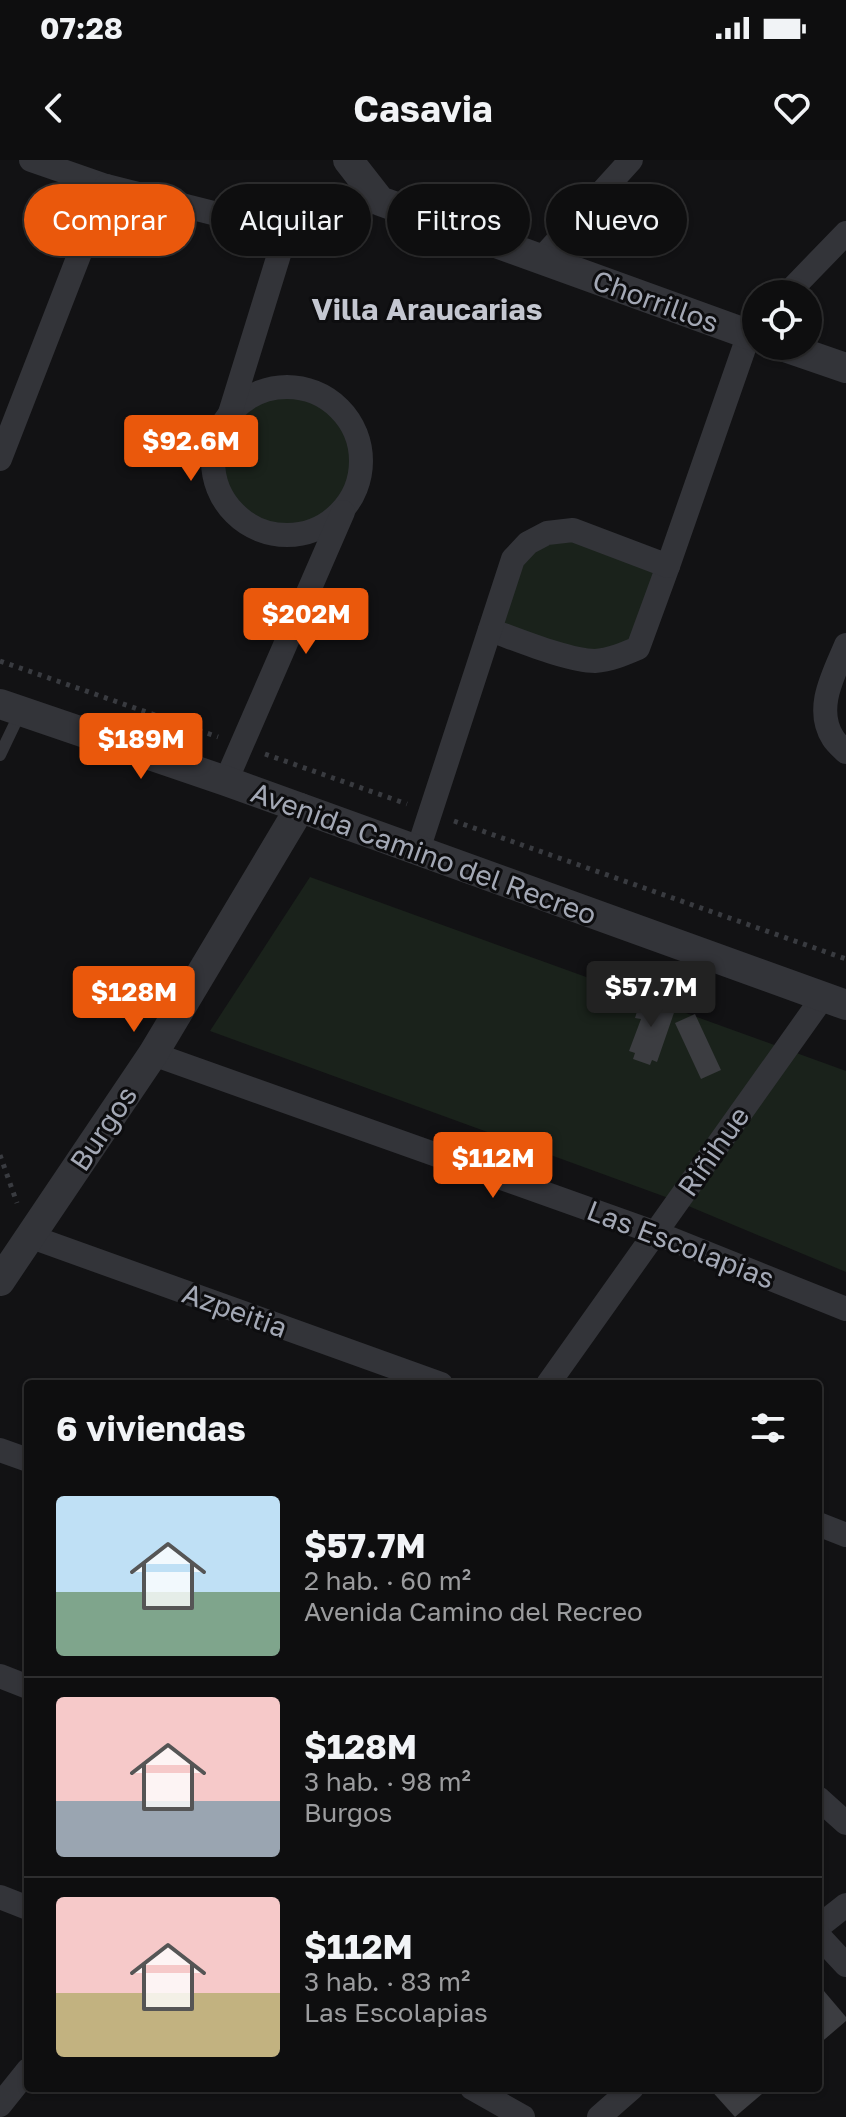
<!DOCTYPE html>
<html lang="es">
<meta charset="utf-8">
<style>
body{margin:0;font-family:"Golos Text",sans-serif;background:#171718;color:#f1f3f6;height:100vh;display:flex;flex-direction:column;font-size:30px;white-space:nowrap}
*{box-sizing:border-box;margin:0}
p{font-size:26px;color:#9b9c9e}
.icon{flex:none;width:44px;height:44px;fill:none;stroke:currentColor;stroke-width:2;stroke-linecap:round;stroke-linejoin:round}
.map{position:relative;flex:1;overflow:hidden}
.drawer{position:absolute;left:24px;top:1220px;width:798px;height:712px;display:flex;flex-direction:column;background:#0e0e0f;border-radius:8px;box-shadow:0 2px 6px #0004,0 0 0 2px #2e2e2f}
.drawer>*{flex:none}
.banner{position:absolute;left:24px;top:24px;width:798px;height:72px;display:flex;gap:16px}
.controls{position:absolute;left:742px;top:120px;display:grid;gap:16px}
.controls a{display:grid;place-items:center;width:80px;height:80px;border-radius:50%;background:#0e0e0f;box-shadow:0 2px 6px #0004,0 0 0 2px #2e2e2f;font-size:40px}
.price{position:absolute;translate:-50% -68px;padding:0 18px;border-radius:8px;background:#ea580c;color:#fff;font-size:26px;line-height:52px;filter:drop-shadow(0 2px 4px #0008)}
.price::after{content:'';position:absolute;left:50%;top:48px;width:24px;height:18px;margin-left:-12px;background:inherit;clip-path:polygon(0 0,100% 0,50% 100%)}
.price.active{background:#222;color:#fff}
ul{padding:0;list-style:none}
li{display:flex;align-items:center;gap:24px;height:200px;padding:0 32px}
li+li{border-top:2px solid #2e2e2f}
li span{display:grid;place-items:center;flex:none;width:224px;height:160px;border-radius:8px;color:#555}
li>.icon{margin-inline-start:auto}
span .icon{width:96px;height:96px;fill:#fffc;stroke-width:1}
li b{font-size:34px}
h2{display:flex;justify-content:space-between;align-items:center;height:96px;padding:0 32px;font-size:34px}
.tag{padding:0 28px;border-radius:36px;background:#0e0e0f;box-shadow:0 2px 6px #0004,0 0 0 2px #2e2e2f;font-size:28px;line-height:72px}
.tag.active{background:#ea580c;color:#fff}
.status{display:flex;justify-content:space-between;align-items:center;height:56px;padding:0 40px;background:#0e0e0f;direction:ltr}
.status svg{height:22px;fill:currentColor}
header{display:flex;justify-content:space-between;align-items:center;height:104px;padding:0 32px;background:#0e0e0f;font-size:36px;font-weight:700}
.map>svg:first-child{display:block}
</style>
<div class="status"><b>07:28</b><svg viewBox="0 0 49 12"><path d="M0 12V9h3v3zM5 12V6h3v6zM10 12V3h3v9zM15 12V0h3v12zM26 1h20v11H26zM47 4h2v5h-2z"/></svg></div>
<header><svg class="icon" aria-label="back" viewBox="0 0 24 24"><path d="M15 5l-7 7 7 7"/></svg>Casavia<svg class="icon" aria-label="heart" viewBox="0 0 24 24"><path d="M12 20l-8-8c-3-5 5-10 8-4 3-6 11-1 8 4z"/></svg></header>
<div class="map">
<svg width="846" height="1957" viewBox="0 0 846 1957">
<rect width="100%" height="100%" fill="#121214"/>
<!-- green -->
<g fill="#1a221b">
<circle cx="287" cy="301" r="67"/>
<path d="M572,380L656,412L630,481L593,492L555,482L501,464C517,417 515,386 572,380Z"/>
<path d="M310,717L846,911V1112L674,1040L210,871Z"/>
</g>
<!-- building -->
<g fill="#3c3d41">
<path d="M642,835L676,847L657,902L652,900L650,905L633,899L635,893L629,891L641,859L635,858Z"/>
<path d="M695,854L721,910L701,919L675,863Z"/>
<path d="M818,1824L846,1857V1861L818,1885Z"/>
<path d="M709,1928H769L735,1957Z"/>
</g>
<g fill="none" stroke-linecap="round" stroke-linejoin="round">
<!-- path -->
<g stroke="#393b40" stroke-width="5" stroke-dasharray="4 6" stroke-linecap="butt">
<path d="M0,501L218,577"/>
<path d="M265,594L407,644"/>
<path d="M454,661L846,799"/>
<path d="M0,995L17,1043"/>
</g>
<!-- service -->
<path stroke="#333439" stroke-width="12" d="M0,595L21,551"/>
<!-- minor -->
<g stroke="#333439" stroke-width="24">
<path d="M31,0L106,26L213,53L272,60L316,50L380,41"/>
<path d="M541,99L631,0"/>
<path d="M787,134L846,73"/>
<circle cx="287" cy="301" r="74"/>
<path d="M230,253L291,56"/>
<path d="M0,299L106,26"/>
<path d="M490,470C516,479 568,501 595,501C610,500 624,494 638,488L668,406"/>
<path d="M846,485C834,514 814,548 833,578C836,583 842,588 846,592"/>
<path d="M226,621L343,352"/>
<path d="M418,690L513,399L528,383L547,373L573,370L668,406L749,174L756,167"/>
<path d="M153,894L656,1073L846,1149"/>
<path d="M29,1076L441,1224"/>
<path d="M548,1224L823,837"/>
<path d="M0,1290L28,1300"/>
<path d="M818,1364L846,1375"/>
<path d="M0,1516L28,1527"/>
<path d="M818,1638L846,1663"/>
<path d="M0,1737L28,1748"/>
<path d="M818,1767L846,1745"/>
<path d="M818,1775L846,1805"/>
<path d="M472,1928L523,1957"/>
<path d="M0,1945L28,1910"/>
<path d="M599,1957L632,1928"/>
</g>
<!-- tertiary -->
<g stroke="#333439" stroke-width="30">
<path d="M348,0L380,41L756,177"/>
<path d="M782,186L846,208"/>
<path d="M0,544L226,621L846,845"/>
<path d="M0,1121L153,894L300,648"/>
</g>
</g>
<g text-anchor="middle" dominant-baseline="central" stroke-width="6" stroke-linejoin="round" paint-order="stroke">
<!-- street labels -->
<g font-size="28" fill="#a3a8b5" stroke="#0d0d0f">
<text transform="translate(656 141) rotate(20)">Chorrillos</text>
<text transform="translate(424 693) rotate(20)">Avenida Camino del Recreo</text>
<text transform="translate(103 968) rotate(-56)">Burgos</text>
<text transform="translate(713 991) rotate(-55)">Riñihue</text>
<text transform="translate(681 1084) rotate(21)">Las Escolapias</text>
<text transform="translate(235 1150) rotate(20)">Azpeitia</text>
</g>
<!-- neighbourhood labels -->
<g font-size="30" font-weight="bold" fill="#c4c7d1" stroke="#0d0d0f">
<text x="427" y="149">Villa Araucarias</text>
</g>
</g>
</svg>
<div class="controls">
<a><svg class="icon" aria-label="locate" viewBox="0 0 24 24"><circle cx="12" cy="12" r="6"/><path d="M12 2v4M12 18v4M2 12h4M18 12h4"/></svg></a>
</div>
<b class="price" style="left:191px;top:323px">$92.6M</b>
<b class="price" style="left:306px;top:496px">$202M</b>
<b class="price" style="left:141px;top:621px">$189M</b>
<b class="price active" style="left:651px;top:869px">$57.7M</b>
<b class="price" style="left:134px;top:874px">$128M</b>
<b class="price" style="left:493px;top:1040px">$112M</b>
<div class="banner">
<a class="tag active">Comprar</a>
<a class="tag">Alquilar</a>
<a class="tag">Filtros</a>
<a class="tag">Nuevo</a>
</div>
<section class="drawer">
<h2>6 viviendas<svg class="icon" aria-label="filters" viewBox="0 0 24 24"><path d="M4 7h16M4 17h16"/><circle cx="9" cy="7" r="2"/><circle cx="15" cy="17" r="2"/></svg></h2>
<ul>
<li><span style="background:linear-gradient(#bfe0f5 60%,#7fa58c 0)"><svg class="icon" aria-label="home" viewBox="0 0 24 24"><path d="M3 11l9-7 9 7M6 9v11h12V9"/></svg></span><div><b>$57.7M</b><p>2 hab. · 60 m²</p><p>Avenida Camino del Recreo</p></div></li>
<li><span style="background:linear-gradient(#f6c9c9 65%,#9aa5b1 0)"><svg class="icon" aria-label="home" viewBox="0 0 24 24"><path d="M3 11l9-7 9 7M6 9v11h12V9"/></svg></span><div><b>$128M</b><p>3 hab. · 98 m²</p><p>Burgos</p></div></li>
<li><span style="background:linear-gradient(#f6c9c9 60%,#c2b280 0)"><svg class="icon" aria-label="home" viewBox="0 0 24 24"><path d="M3 11l9-7 9 7M6 9v11h12V9"/></svg></span><div><b>$112M</b><p>3 hab. · 83 m²</p><p>Las Escolapias</p></div></li>
</ul>
</section>
</div>
